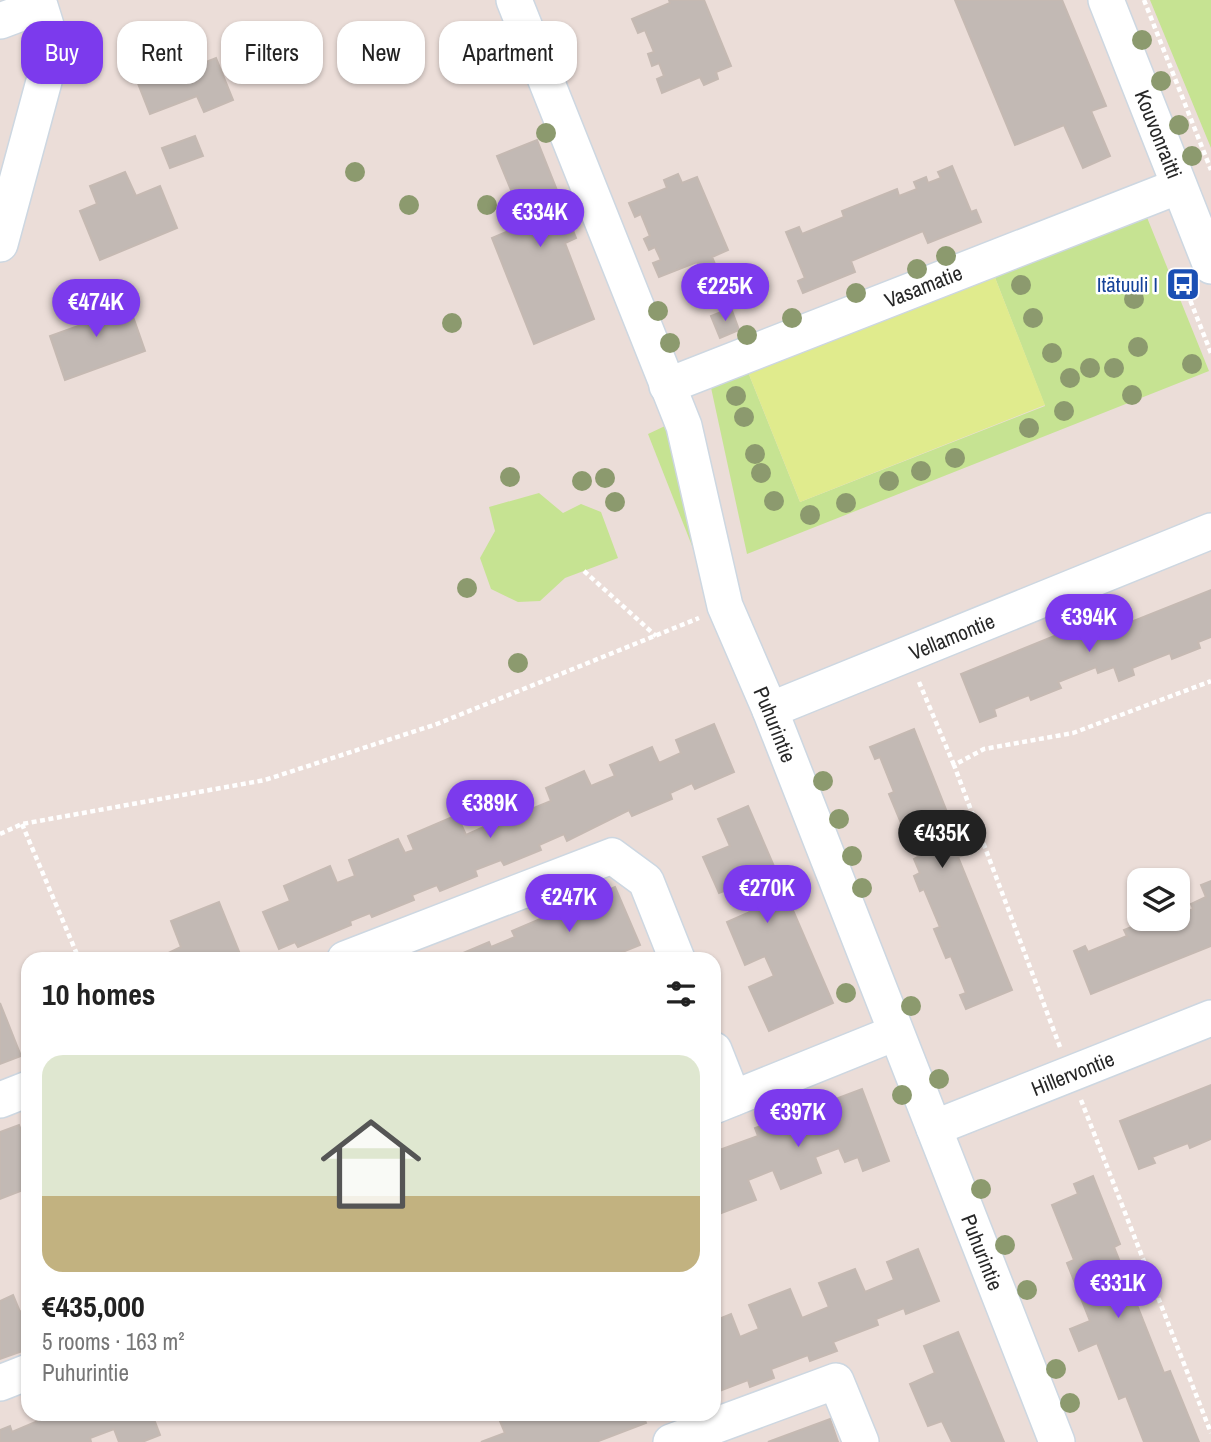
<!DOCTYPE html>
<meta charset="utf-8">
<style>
body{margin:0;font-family:"Archivo Narrow",sans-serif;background:#f6f6f6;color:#222;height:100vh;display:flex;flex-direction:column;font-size:26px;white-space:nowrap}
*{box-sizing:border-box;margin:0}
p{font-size:23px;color:#767676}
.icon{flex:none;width:38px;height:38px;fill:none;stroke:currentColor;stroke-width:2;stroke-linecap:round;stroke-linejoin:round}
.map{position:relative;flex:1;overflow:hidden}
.side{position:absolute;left:21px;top:952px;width:700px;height:469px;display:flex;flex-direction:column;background:#fff;border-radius:21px;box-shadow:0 2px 5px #0004}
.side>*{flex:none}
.top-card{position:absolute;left:21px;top:21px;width:700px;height:63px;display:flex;gap:14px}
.buttons{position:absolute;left:1127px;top:868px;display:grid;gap:14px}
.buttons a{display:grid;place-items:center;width:63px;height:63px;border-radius:14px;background:#fff;box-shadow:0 2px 5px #0004;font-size:35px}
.price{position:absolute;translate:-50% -60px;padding:0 16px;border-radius:24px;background:#7c3aed;color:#fff;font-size:23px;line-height:46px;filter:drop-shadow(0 2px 4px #0008)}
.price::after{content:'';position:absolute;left:50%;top:42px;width:21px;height:16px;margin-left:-10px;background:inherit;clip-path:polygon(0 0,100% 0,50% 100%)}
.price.selected{background:#222;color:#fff}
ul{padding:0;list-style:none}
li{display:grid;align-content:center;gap:14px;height:371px;padding:0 21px}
li span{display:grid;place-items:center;height:217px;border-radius:21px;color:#555}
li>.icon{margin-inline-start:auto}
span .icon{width:126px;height:126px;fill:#fffc;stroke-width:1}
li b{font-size:30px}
h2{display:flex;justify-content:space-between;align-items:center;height:84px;padding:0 21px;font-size:30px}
.tag{padding:0 24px;border-radius:21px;background:#fff;box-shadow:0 2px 5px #0004;font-size:24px;line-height:63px}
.tag.selected{background:#7c3aed;color:#fff}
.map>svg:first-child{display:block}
</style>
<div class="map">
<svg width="1211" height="1442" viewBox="0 0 1211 1442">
<rect width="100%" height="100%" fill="#ebddd8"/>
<!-- green -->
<g fill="#c6e392">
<path d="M1150,0H1211V149V148Z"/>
<path d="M1144,210L1209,371L747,554L710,383L748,372L800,502L1045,406L994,275Z"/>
<path d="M665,426L685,467L703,554L696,556L648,434Z"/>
<path d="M539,493L563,513L581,504L601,512L618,558L565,578L540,601L518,602L491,589L480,558L495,531L489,507Z"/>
</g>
<!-- pitch -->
<path fill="#e0eb8d" d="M994,275L1045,405L800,502L748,372Z"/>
<!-- building -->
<g fill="#c2b9b4" stroke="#c5b9b2" stroke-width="2">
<path d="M669,0H704L731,66L716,72L718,79L704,85L700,77L662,93L657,79L664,76L659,63L652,66L648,54L654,52L645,30L638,33L632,19L670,3Z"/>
<path d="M955,0H1062L1106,106L1091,111L1110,156L1083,168L1064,125L1015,145Z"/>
<path d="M176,45L186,70L216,58L233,100L204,112L197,96L150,114L130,63Z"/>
<path d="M195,136L203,156L170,168L162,148Z"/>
<path d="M537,140L576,238L565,243L594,319L534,344L492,238L525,224L497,156Z"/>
<path d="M952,166L971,212L976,210L981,222L928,243L923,231L851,261L855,272L803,293L798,281L805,278L786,232L799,227L802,234L844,217L842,211L897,189L899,196L917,189L914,182L926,177L928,183L941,178L938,172Z"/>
<path d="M125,172L136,196L160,186L177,228L100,260L80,211L97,204L90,186Z"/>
<path d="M678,174L682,183L697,177L728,250L712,257L715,264L700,270L697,262L659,277L653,263L661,260L655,247L649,250L644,239L650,236L641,214L635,217L629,203L667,188L664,180Z"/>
<path d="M92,292L101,319L130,308L145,351L65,380L50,336L81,325L71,300Z"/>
<path d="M731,308L739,330L720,338L711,316Z"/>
<path d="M1211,590V637L1198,642L1200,648L1172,659L1170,653L1132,668L1134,675L1119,681L1114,667L1098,673L1096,667L1058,682L1061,688L1031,700L1029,695L994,709L996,716L980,722L961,674L1096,619L1101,634Z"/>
<path d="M714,724L734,772L695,789L692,783L670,793L672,799L632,816L629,810L567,841L564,834L539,845L541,850L504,865L501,860L475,870L477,876L440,891L437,885L412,895L414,900L372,917L370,913L350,921L351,925L298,947L295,942L279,949L263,912L290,901L284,886L330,866L337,883L355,876L349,860L398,839L405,853L414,850L408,836L457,815L466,835L486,826L481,815L523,796L529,810L551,801L546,788L584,771L591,786L615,776L610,765L652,747L659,763L681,753L676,740Z"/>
<path d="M914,729L964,855L958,857L1012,990L966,1009L960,995L966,993L951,956L946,958L934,929L940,927L924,889L920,891L914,876L920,873L914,859L920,856L906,821L901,823L889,794L894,792L880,757L875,759L870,747Z"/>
<path d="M748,806L833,1003L769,1031L749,987L774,976L765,956L745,965L727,922L750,912L739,885L719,893L703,857L730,846L718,819Z"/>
<path d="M1211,881V946L1091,994L1074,951L1085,946L1088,952L1127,936L1124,930L1151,919L1154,925L1178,919V916L1193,909L1191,904L1206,897L1201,885Z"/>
<path d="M615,887L640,945L605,959H449L489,942L491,947L515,937L512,931L554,913L556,918L576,910L573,904Z"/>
<path d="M219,902L242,959H156L181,947L171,921Z"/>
<path d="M0,1003L21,1056L0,1064Z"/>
<path d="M1211,1085V1139L1190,1148L1188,1143L1152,1157L1155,1163L1139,1169L1120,1121Z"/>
<path d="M862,1089L889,1161L863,1171L858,1157L845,1162L839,1148L815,1157L821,1173L781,1189L773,1170L748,1180L756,1200L716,1215L714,1152L758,1136L755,1128L797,1113L799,1120L824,1110L822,1104Z"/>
<path d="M19,1125L28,1149V1188L0,1199V1132Z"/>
<path d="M1093,1176L1120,1244L1114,1247L1164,1373L1170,1371L1199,1442H1144L1126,1396L1119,1399L1097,1343L1079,1351L1070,1329L1090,1321L1067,1263L1074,1260L1052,1205L1078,1194L1074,1184Z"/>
<path d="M918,1249L939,1301L906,1314L904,1308L876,1319L878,1325L833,1342L837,1351L810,1361L808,1355L771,1369L774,1378L750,1387L748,1380L714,1393V1321L731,1314L740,1337L759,1329L749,1305L790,1289L802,1318L829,1307L819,1283L855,1269L865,1292L894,1280L887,1262Z"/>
<path d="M13,1295L20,1312L28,1308V1349L0,1359V1301Z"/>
<path d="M958,1332L1004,1442H952L942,1421L928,1426L910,1384L935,1373L924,1346Z"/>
<path d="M44,1414H152L160,1435L142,1442H119L114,1429L90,1438L91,1442H0V1430L10,1426L12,1432L38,1421L37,1417Z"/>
<path d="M497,1414H654L644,1418L646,1423L596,1442H481L505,1433Z"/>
<path d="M830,1419L838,1442H768Z"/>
</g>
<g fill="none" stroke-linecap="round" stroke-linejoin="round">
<!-- minor casing -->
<g stroke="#cdd7e1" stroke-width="38">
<g id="minor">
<path id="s1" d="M514,0L684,426L725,606L770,710L1057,1442"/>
<path id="s2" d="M1106,0L1211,266"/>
<path d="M0,21L40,6L53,48L0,244"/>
<path id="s3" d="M667,386L1179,186"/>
<path id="s4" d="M770,710L1211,531"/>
<path d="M345,959L612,856L646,881L677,959"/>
<path d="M714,1050L733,1098"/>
<path d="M0,1100L28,1089"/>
<path d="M714,1106L895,1033"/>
<path id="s5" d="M934,1128L1211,1018"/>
<path d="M0,1383L28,1372"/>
<path d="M671,1442L836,1381L861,1442"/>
</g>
</g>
<!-- path -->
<g stroke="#fff" stroke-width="4.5" stroke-dasharray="5 3.5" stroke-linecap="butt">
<path d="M1144,0L1211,170"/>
<path d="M1181,277L1211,353"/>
<path d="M584,571L656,636"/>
<path d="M919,682L954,765"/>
<path d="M22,824L79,959"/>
<path d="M0,834L22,824L265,780L437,724L699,618"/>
<path d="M1060,1047L954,765L984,749L1073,733L1211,681"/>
<path d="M1081,1100L1211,1433"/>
</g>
<!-- minor -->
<use href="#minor" stroke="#fff" stroke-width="35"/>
</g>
<!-- trees -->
<g fill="#8c9a6e">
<circle cx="1142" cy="40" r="10"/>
<circle cx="555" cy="53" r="10"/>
<circle cx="1161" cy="81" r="10"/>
<circle cx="1179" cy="125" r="10"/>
<circle cx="546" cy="133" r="10"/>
<circle cx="1192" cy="156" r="10"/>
<circle cx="355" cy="172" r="10"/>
<circle cx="409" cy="205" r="10"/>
<circle cx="487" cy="205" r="10"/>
<circle cx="946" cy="256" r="10"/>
<circle cx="917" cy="269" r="10"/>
<circle cx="1021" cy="285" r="10"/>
<circle cx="856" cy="293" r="10"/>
<circle cx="1134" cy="299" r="10"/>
<circle cx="658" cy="311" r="10"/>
<circle cx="792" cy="318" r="10"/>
<circle cx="1033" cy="318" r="10"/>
<circle cx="452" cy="323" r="10"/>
<circle cx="747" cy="335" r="10"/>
<circle cx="670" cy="343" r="10"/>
<circle cx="1138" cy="347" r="10"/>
<circle cx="1052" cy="353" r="10"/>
<circle cx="1192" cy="364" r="10"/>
<circle cx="1090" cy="368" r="10"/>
<circle cx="1114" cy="368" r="10"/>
<circle cx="1070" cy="378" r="10"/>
<circle cx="1132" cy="395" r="10"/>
<circle cx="736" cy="396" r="10"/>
<circle cx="1064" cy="411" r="10"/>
<circle cx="744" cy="417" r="10"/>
<circle cx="1029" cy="428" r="10"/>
<circle cx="755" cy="454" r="10"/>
<circle cx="955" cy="458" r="10"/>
<circle cx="921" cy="471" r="10"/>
<circle cx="761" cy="473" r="10"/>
<circle cx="510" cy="477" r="10"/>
<circle cx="605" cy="478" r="10"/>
<circle cx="582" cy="481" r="10"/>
<circle cx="889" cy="481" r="10"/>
<circle cx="774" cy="501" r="10"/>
<circle cx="615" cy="502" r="10"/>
<circle cx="846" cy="503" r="10"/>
<circle cx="810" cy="515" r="10"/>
<circle cx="467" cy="588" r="10"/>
<circle cx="518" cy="663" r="10"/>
<circle cx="823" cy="781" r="10"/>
<circle cx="839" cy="819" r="10"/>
<circle cx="852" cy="856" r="10"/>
<circle cx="862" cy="888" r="10"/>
<circle cx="846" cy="993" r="10"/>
<circle cx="911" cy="1006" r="10"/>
<circle cx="939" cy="1079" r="10"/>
<circle cx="902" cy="1095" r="10"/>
<circle cx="981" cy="1189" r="10"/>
<circle cx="1005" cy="1245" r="10"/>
<circle cx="1027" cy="1290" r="10"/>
<circle cx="1056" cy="1369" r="10"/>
<circle cx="1070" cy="1403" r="10"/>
</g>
<!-- icons -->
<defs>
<g id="bus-square" transform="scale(1.75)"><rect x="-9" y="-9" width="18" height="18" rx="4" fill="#1a4fb4" stroke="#fff"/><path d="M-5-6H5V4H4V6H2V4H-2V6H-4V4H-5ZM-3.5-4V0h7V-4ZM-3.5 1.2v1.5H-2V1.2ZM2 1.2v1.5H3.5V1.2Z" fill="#fff"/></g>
</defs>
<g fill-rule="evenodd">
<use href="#bus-square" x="1183" y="284"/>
</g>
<g text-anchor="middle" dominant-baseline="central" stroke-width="5" stroke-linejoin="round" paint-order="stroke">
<!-- street labels -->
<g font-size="21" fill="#272727" stroke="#fff">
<text stroke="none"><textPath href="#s2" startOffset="144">Kouvonraitti</textPath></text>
<text stroke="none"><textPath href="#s3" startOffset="275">Vasamatie</textPath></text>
<text stroke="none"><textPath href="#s4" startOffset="196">Vellamontie</textPath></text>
<text stroke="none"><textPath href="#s1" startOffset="772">Puhurintie</textPath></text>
<text stroke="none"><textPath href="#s5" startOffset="149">Hillervontie</textPath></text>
<text stroke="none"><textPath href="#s1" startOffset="1339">Puhurintie</textPath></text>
</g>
<!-- transit labels -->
<g font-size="21" fill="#164399" stroke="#fff" text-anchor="end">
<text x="1158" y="284">Itätuuli I</text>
</g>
</g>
</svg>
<div class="buttons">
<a><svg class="icon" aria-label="layers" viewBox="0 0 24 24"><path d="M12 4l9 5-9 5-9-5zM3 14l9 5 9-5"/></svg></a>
</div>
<b class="price" style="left:540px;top:249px">€334K</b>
<b class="price" style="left:725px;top:323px">€225K</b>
<b class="price" style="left:96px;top:339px">€474K</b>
<b class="price" style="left:1089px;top:654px">€394K</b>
<b class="price" style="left:490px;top:840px">€389K</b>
<b class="price selected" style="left:942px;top:870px">€435K</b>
<b class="price" style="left:767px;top:925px">€270K</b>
<b class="price" style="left:569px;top:934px">€247K</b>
<b class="price" style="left:798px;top:1149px">€397K</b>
<b class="price" style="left:1118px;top:1320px">€331K</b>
<div class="top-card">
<a class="tag selected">Buy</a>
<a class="tag">Rent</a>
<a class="tag">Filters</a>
<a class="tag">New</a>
<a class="tag">Apartment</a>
</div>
<section class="side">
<h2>10 homes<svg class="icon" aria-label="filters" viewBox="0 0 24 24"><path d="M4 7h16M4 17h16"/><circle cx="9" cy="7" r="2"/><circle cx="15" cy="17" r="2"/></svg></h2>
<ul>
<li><span style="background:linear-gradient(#dfe7d0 65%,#c2b280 0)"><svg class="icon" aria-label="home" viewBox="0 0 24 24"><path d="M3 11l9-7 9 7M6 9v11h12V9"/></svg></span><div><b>€435,000</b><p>5 rooms · 163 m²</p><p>Puhurintie</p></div></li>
</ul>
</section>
</div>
